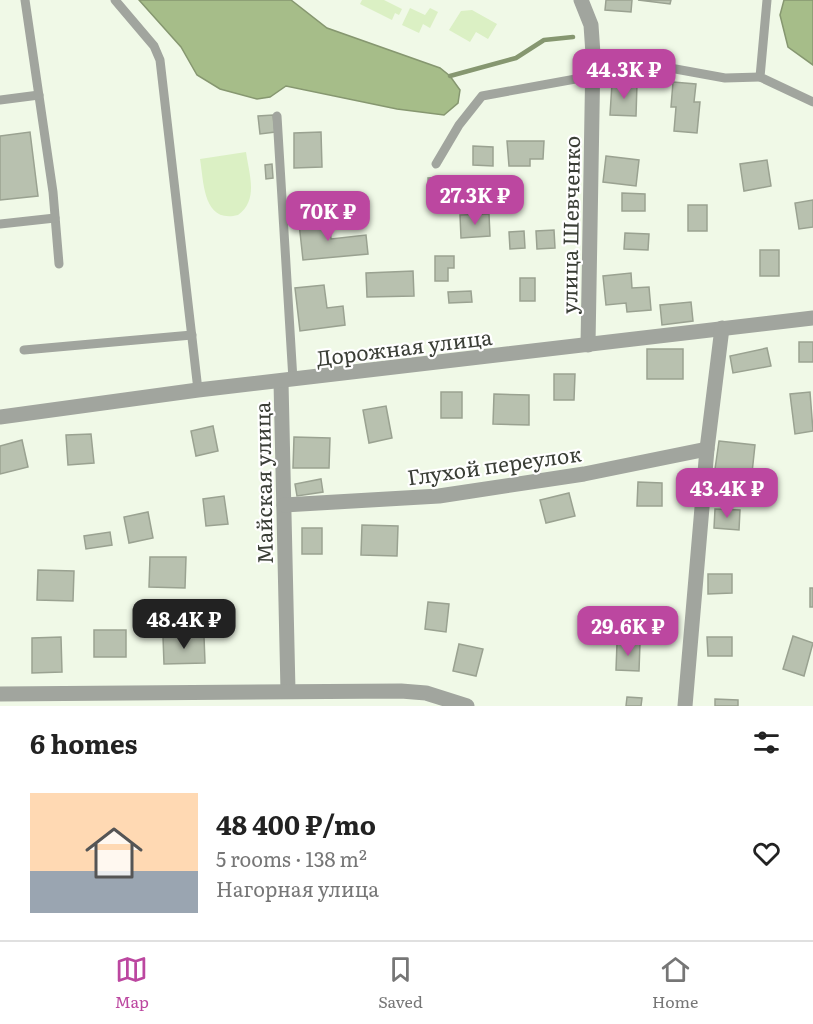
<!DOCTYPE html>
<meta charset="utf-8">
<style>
body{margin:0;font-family:Literata,serif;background:#f6f6f6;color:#222;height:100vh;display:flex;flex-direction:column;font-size:22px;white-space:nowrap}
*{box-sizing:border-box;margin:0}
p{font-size:20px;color:#767676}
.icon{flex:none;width:33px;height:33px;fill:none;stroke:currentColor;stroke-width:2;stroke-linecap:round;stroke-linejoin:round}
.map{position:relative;height:706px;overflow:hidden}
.side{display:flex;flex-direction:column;background:#fff;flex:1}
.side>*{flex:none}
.price{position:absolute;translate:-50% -51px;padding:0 14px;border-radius:12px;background:#bc47a0;color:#fff;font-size:20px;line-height:39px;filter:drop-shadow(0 2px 3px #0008)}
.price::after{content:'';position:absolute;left:50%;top:36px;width:18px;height:14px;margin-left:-9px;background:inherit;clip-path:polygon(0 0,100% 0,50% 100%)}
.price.selected{background:#222;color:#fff}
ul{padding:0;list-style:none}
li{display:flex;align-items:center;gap:18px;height:150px;padding:0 30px}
li span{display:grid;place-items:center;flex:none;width:168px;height:120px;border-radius:0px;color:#555}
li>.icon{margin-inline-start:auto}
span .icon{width:72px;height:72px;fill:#fffc;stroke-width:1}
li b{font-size:26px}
h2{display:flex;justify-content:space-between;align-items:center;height:72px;padding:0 30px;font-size:26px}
.tabs{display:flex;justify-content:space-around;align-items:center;height:84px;border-top:2px solid #e0e0e0;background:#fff;font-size:16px;color:#767676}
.tabs a{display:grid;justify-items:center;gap:3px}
.tabs .selected{color:#bc47a0}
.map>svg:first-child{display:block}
</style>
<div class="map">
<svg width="813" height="706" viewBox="0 0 813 706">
<rect width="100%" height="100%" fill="#f0f9e7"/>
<!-- green -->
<g fill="#dbf0c4">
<path d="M362,0H384L402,9L399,15L395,13L392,20L360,4Z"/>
<path d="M410,8L425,15L430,8L438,12L430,28L423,24L419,33L402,25Z"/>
<path d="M472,10L497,24L488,39L476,32L470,42L449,30L461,11Z"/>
<path d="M246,152C249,174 259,200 238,215C203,224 204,183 200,159Z"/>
</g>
<!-- water -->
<g fill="#a6bd89" stroke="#869770" stroke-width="1.5">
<path d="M139,0H291L327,28L440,68L450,76L460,90L458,103L444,115L397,109L286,86L270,97L257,99L220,89L197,75L181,47Z"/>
<path d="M784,0H813V65L788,47L780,15Z"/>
</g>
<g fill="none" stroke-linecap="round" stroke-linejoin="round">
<!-- stream -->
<path stroke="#869770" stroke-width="4.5" d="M450,76L516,58L544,40L573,37"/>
</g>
<!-- building -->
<g fill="#b8c1af" stroke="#9aa291" stroke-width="1.5">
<path d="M606,0H632L631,12L605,10Z"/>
<path d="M638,0H671L670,4Z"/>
<path d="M673,82L696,84L694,102H700L697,133L674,131L676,107H671Z"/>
<path d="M612,83L637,84L636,116L610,115Z"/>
<path d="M273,115L275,132L260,134L258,116Z"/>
<path d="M30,132L38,196L0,200V136Z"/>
<path d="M321,132L322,167L294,168V133Z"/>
<path d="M507,141H544L543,159H530V166H509Z"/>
<path d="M473,146L493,147V166L473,165Z"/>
<path d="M606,156L639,160L636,186L603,182Z"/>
<path d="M767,160L771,186L744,191L740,164Z"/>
<path d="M272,164L273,178L266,179L265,165Z"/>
<path d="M443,177L444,194L429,195L428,178Z"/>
<path d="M622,193L645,194V211H622Z"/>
<path d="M813,200V227L799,229L795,203Z"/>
<rect x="688" y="205" width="19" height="26"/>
<path d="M489,214L490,236L461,238L460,215Z"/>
<path d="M329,220L331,239L366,235L368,254L303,260L299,223Z"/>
<path d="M554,230L555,248L537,249L536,231Z"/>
<path d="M524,231L525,248L510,249L509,232Z"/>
<path d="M625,233L649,234L648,250L624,249Z"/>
<rect x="760" y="250" width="19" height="26"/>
<path d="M435,256H454V268H448V281H435Z"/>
<path d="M413,271L414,296L367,297L366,273Z"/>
<path d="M631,273L632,288L649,287L651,310L627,312L626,303L606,305L603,276Z"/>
<rect x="520" y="278" width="15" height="23"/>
<path d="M324,285L327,308L343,306L345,325L300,331L295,288Z"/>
<path d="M471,291L472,302L449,303L448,292Z"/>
<path d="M691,302L693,321L662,325L660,305Z"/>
<rect x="799" y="342" width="14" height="20"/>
<path d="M767,348L771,366L733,373L730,356Z"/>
<rect x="647" y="349" width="36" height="30"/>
<path d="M554,374H575L574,400H554Z"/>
<rect x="441" y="392" width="21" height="26"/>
<path d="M810,392L813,431L795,434L790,394Z"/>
<path d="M494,394L529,395V425L493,424Z"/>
<path d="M386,406L392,438L369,443L363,410Z"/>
<path d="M213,426L218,451L196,456L191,431Z"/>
<path d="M91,434L94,463L68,465L66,435Z"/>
<path d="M294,437L330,438L329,468H293Z"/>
<path d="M22,440L28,467L0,474V446Z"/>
<path d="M719,441L755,445L752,473L715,469Z"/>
<path d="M321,479L323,492L297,496L295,484Z"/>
<path d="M638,482L662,483V506H637Z"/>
<path d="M569,493L575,516L546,523L540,500Z"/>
<path d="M224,496L228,524L206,526L203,499Z"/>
<path d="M715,509L740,510L739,530L714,528Z"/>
<path d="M148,512L153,538L129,543L124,517Z"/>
<path d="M362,525L398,526L397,556L361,555Z"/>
<rect x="302" y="528" width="20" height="26"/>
<path d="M110,532L112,545L86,549L84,536Z"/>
<path d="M150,557H186L185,588L149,587Z"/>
<path d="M38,570L74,571L73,601L37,600Z"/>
<path d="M708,574H732V593L708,594Z"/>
<rect x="810" y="588" width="3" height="19"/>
<path d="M428,602L449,604L446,632L425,629Z"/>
<rect x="94" y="630" width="32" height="27"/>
<path d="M204,636L205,663L164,664L163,637Z"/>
<path d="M793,636L813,643L804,676L783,669Z"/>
<path d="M61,637L62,672L32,673V638Z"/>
<path d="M707,637H732V656H708Z"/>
<path d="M617,643H640L639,671L616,670Z"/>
<path d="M459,644L483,649L476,676L453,671Z"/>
<path d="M627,697L642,698L641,706H626Z"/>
<path d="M715,699L738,700V706H715Z"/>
</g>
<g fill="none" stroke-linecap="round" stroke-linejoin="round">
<!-- lane -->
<g stroke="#a1a59e" stroke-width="9">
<path d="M25,0L53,192L59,264"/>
<path d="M115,0L154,46L160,60L198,390"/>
<path d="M767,0L760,77L813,102"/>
<path d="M593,54L725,78L760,77"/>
<path d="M0,100L39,95"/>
<path d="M277,116L293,380"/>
<path d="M436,164L459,125L482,96L592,76"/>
<path d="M0,224L55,218"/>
<path d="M24,350L192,335"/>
</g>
<!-- street -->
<g stroke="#a1a59e" stroke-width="15">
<path d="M581,0L591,25L593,54L588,345"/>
<path d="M281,382L288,691"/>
<path d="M0,417L198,390L813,318"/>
<path d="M284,505L439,496L584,474L707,449"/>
<path d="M0,694L401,691L426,693L467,706"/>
<path d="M685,706L707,449L722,328"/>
</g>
</g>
<g text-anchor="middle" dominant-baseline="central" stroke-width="4.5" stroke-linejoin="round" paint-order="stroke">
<!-- street labels -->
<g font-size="21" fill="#3a3e36" stroke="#fff">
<text transform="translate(569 225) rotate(-89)">улица Шевченко</text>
<text transform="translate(404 346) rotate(-7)">Дорожная улица</text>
<text transform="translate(494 464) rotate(-8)">Глухой переулок</text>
<text transform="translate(262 483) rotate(-91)">Майская улица</text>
</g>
</g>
</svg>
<b class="price" style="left:624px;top:100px">44.3K ₽</b>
<b class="price" style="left:475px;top:226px">27.3K ₽</b>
<b class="price" style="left:328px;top:242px">70K ₽</b>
<b class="price" style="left:727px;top:519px">43.4K ₽</b>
<b class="price selected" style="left:184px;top:650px">48.4K ₽</b>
<b class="price" style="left:628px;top:657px">29.6K ₽</b>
</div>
<section class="side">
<h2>6 homes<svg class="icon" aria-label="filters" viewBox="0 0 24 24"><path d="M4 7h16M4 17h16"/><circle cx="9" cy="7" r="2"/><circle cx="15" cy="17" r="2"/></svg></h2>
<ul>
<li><span style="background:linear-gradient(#ffd9b3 65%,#9aa5b1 0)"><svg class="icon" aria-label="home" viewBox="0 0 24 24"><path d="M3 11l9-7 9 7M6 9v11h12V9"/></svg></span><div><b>48 400 ₽/mo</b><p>5 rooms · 138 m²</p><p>Нагорная улица</p></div><svg class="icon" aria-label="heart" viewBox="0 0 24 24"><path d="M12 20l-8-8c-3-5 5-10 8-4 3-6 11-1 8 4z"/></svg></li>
</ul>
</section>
<nav class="tabs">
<a class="selected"><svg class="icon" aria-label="map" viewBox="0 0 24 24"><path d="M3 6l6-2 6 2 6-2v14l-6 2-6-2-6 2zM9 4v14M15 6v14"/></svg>Map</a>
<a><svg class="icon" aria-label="saved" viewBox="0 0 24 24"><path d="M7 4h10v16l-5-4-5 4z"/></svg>Saved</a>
<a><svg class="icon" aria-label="home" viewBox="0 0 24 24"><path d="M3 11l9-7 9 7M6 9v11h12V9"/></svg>Home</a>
</nav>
